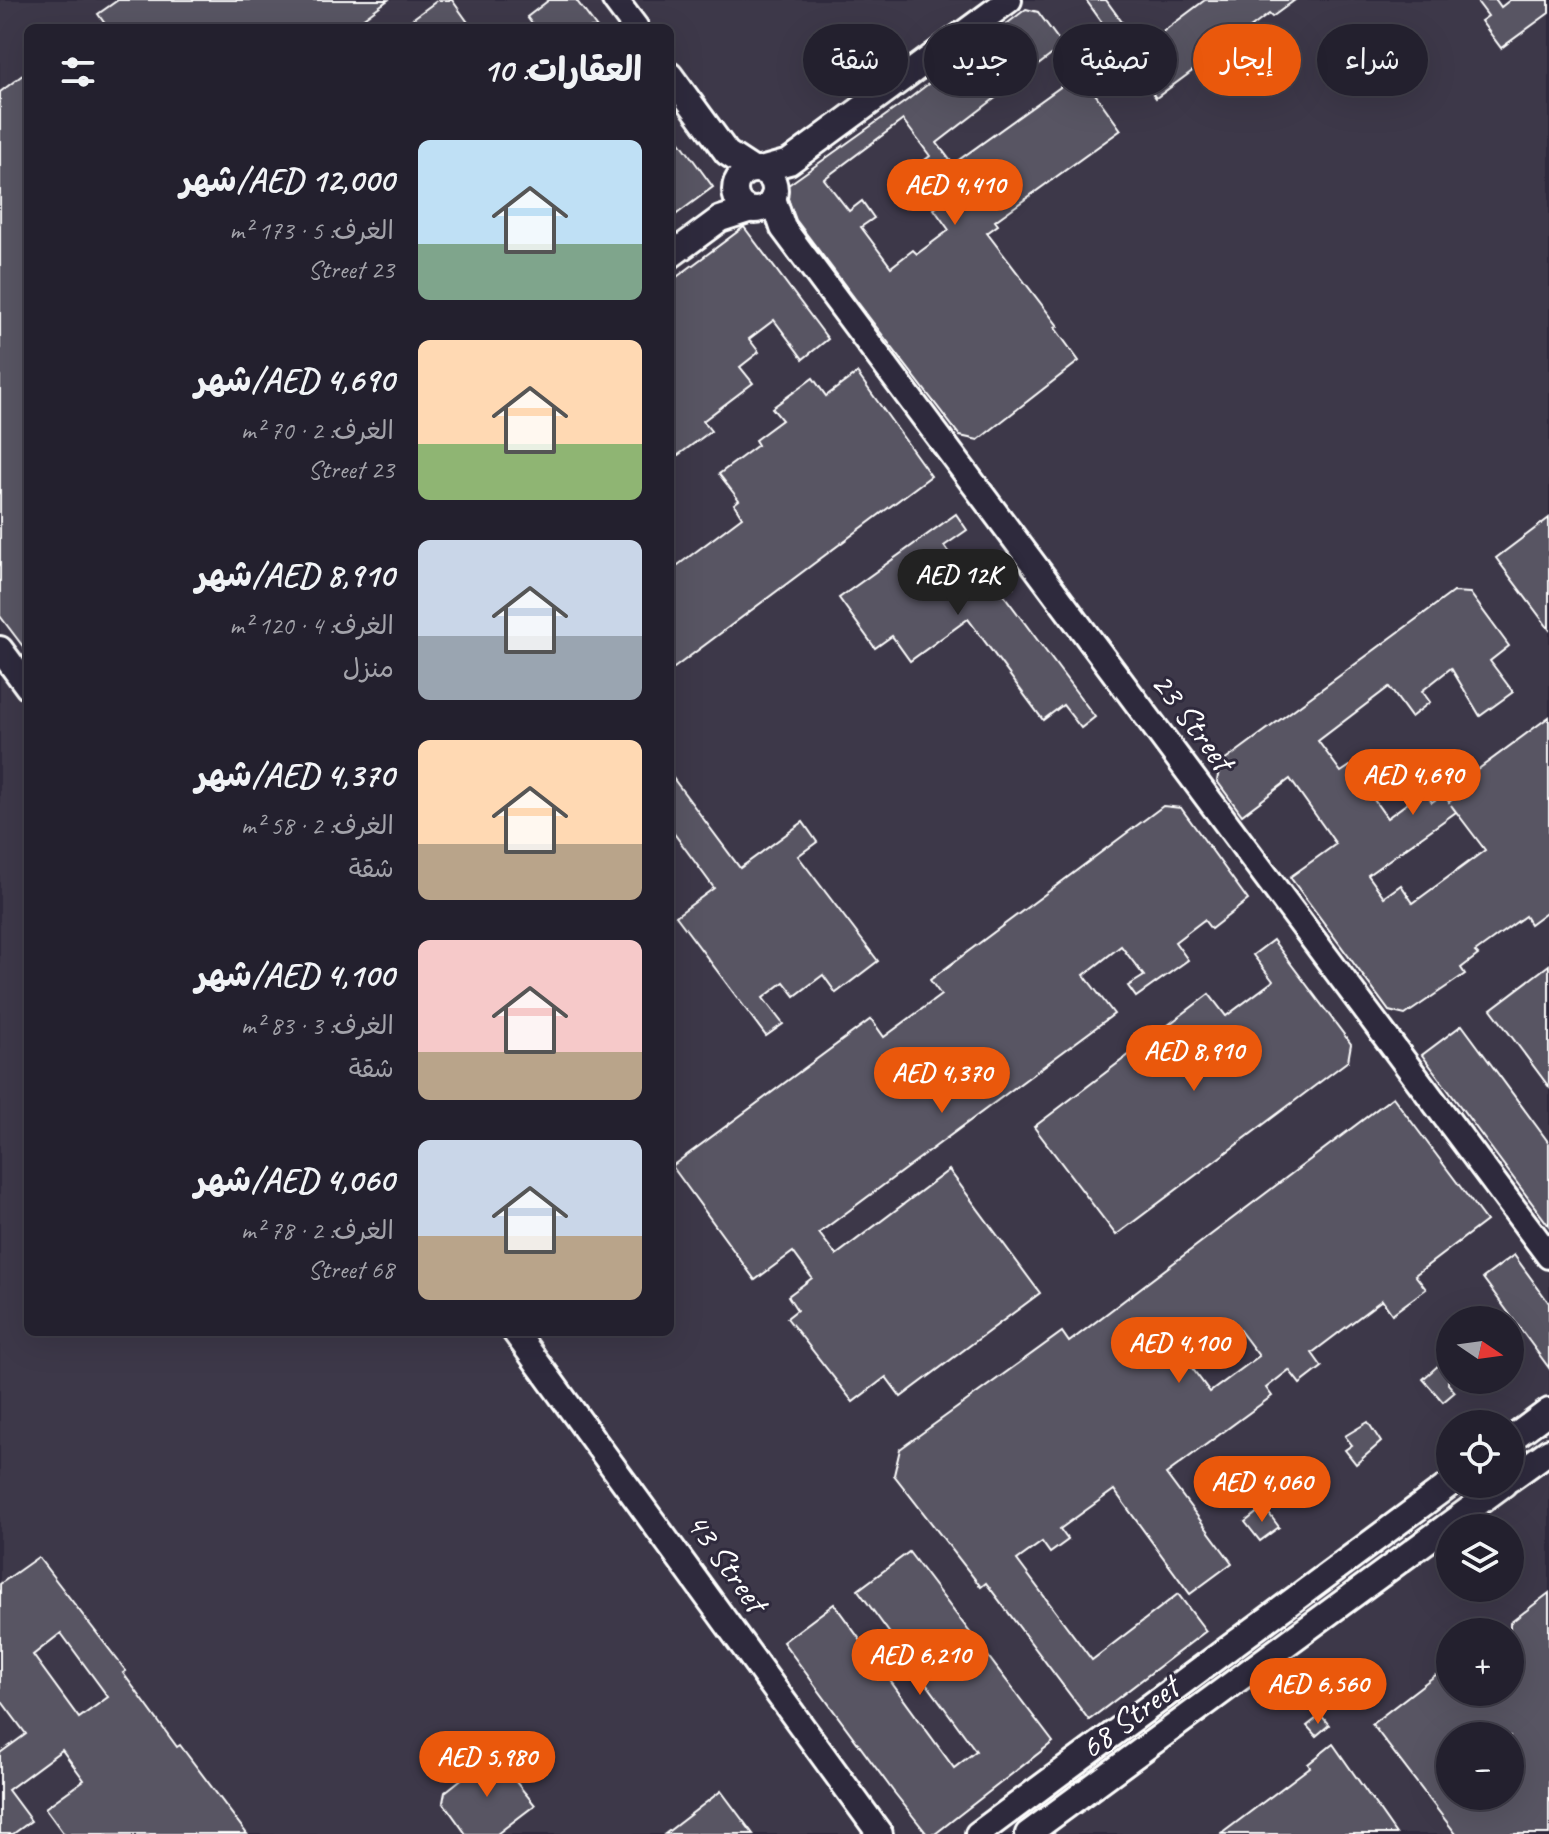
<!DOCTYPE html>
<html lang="ar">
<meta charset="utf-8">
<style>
body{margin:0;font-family:Caveat,"Playpen Sans Arabic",sans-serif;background:#2f2d3a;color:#f1f3f6;direction:rtl;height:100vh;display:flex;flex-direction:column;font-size:30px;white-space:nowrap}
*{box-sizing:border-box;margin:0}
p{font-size:26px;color:#a3a3aa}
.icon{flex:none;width:44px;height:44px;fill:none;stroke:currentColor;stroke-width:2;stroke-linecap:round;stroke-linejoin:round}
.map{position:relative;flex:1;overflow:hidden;direction:ltr}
.side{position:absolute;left:24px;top:24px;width:650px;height:1312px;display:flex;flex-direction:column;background:#23202e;border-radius:12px;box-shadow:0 8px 32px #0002,0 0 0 2px #403e4a;direction:rtl}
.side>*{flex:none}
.hud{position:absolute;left:698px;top:24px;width:730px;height:72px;direction:rtl;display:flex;gap:16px}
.needle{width:52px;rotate:103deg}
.fabs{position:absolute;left:1436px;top:1306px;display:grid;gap:16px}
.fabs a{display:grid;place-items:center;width:88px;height:88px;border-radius:50%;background:#23202e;box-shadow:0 8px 32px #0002,0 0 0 2px #403e4a;font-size:40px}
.price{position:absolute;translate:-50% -68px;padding:0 18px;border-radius:28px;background:#ea580c;color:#fff;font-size:26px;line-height:52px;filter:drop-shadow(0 2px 4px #0008)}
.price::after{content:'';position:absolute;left:50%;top:48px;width:24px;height:18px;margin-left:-12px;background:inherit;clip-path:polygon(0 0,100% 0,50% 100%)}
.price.on{background:#222;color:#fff}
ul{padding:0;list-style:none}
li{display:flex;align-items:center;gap:24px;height:200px;padding:0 32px}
li span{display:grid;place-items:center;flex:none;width:224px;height:160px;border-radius:12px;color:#555}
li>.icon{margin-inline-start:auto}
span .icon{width:96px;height:96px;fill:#fffc;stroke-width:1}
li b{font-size:34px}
h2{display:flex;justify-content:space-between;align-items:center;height:96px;padding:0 32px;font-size:34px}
.chip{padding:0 28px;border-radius:36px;background:#23202e;box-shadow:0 8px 32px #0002,0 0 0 2px #403e4a;font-size:28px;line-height:72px}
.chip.on{background:#ea580c;color:#fff}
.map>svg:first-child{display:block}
</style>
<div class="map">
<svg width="1549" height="1834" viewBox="0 0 1549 1834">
<rect width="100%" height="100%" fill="#2f2a3d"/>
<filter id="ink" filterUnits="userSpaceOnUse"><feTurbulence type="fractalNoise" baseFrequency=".0125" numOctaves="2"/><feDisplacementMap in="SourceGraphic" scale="16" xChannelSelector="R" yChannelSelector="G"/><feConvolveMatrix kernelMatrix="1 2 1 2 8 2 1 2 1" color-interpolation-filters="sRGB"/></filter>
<g filter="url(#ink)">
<!-- built -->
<path fill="#3c3749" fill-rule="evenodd" d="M0,0H1549V1834H0ZM28,28H670V1332H28ZM1450,1320H1510V1380H1450ZM1450,1424H1510V1484H1450ZM1450,1528H1510V1588H1450ZM1450,1632H1510V1692H1450ZM1450,1736H1510V1796H1450Z"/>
<!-- building -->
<g fill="#595564" stroke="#fff" stroke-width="2" fill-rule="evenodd">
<path d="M118,0H388L350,28H108L98,14Z"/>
<path d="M438,0H452L472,28H400Z"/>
<path d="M549,0H576L597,28H535L527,17Z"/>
<path d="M1086,0H1106L1141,48L1205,0H1295L1272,17L1269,14L1156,98Z"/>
<path d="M1476,0H1496L1501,7L1510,0H1549V13L1501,48L1481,21L1488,16Z"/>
<path d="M1026,9L1038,12L1063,46L937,143L953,164L1080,73L1121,130L995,221L998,225L987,233L1058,326L1055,328L1079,361L978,440L960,436L871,320L796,220L784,188L906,101ZM903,120L930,156L917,166L943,202L934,209L949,230L917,254L913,250L891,267L861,227L874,218L862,201L849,211L824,179Z"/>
<path d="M28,71V653L0,616V92Z"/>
<path d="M670,128L713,187L670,219Z"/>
<path d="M744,227L828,339L803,359L774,320L749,339L759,352L740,367L753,383L703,421L711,431L670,461V282Z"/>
<path d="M857,373L931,476L670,671V571L742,517L734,504L739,500L719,474L758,445L755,440L782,420L772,408L813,378L826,396Z"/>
<path d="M956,514L967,530L944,546L969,581L996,562L1013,587L1003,594L1095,717L1081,728L1063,705L1043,720L968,619L910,661L892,636L875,648L839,598Z"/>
<path d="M1549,518V629L1496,558Z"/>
<path d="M1453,592L1470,593L1509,646L1490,661L1513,692L1480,716L1451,668L1422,691L1430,702L1411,717L1389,687L1318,741L1341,772L1350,766L1387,818L1424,791L1432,802L1444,794L1449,802L1470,786L1465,779L1549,717V910L1530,924L1525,916L1475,952L1478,955L1461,968L1465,974L1405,1015L1389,1011L1290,877L1336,844L1290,779L1242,815L1217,781L1220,764ZM1451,805L1485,850L1413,903L1401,885L1384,897L1368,875L1456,812Z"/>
<path d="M670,774L740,868L803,822L817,842L798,856L878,961L836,993L823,975L795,996L784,982L763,998L783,1024L766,1036L676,916L714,888L670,828Z"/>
<path d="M1163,806L1181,808L1248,900L1211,929L1204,920L1175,942L1188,960L1136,997L1128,986L1144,976L1121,946L1084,975L1114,1014L819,1233L836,1255L949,1170L1040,1293L901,1397L886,1377L853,1402L787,1318L797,1310L788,1296L812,1278L793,1252L755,1280L672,1166L871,1019L884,1037L941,995L930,980Z"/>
<path d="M1273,940L1351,1044L1348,1061L1116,1235L1034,1127L1209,994L1226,1016L1273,981L1253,955Z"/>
<path d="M1549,965V1087L1491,1009Z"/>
<path d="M1462,1025L1549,1143V1226L1422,1055Z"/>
<path d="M1393,1097L1486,1221L1415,1275L1426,1289L1392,1314L1382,1300L1312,1353L1322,1367L1300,1384L1289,1370L1266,1388L1272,1396L1166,1474L1232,1563L1190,1594L1114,1490L1060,1529L1068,1540L1050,1553L1042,1542L1017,1560L1092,1660L1178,1594L1206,1631L1089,1720L986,1583L981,1587L894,1475L900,1449L1062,1332L1069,1342ZM1232,1320L1259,1356L1210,1392L1183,1356Z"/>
<path d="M1514,1255L1549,1303V1368L1483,1278Z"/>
<path d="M1450,1355L1448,1384L1455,1392L1443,1402L1423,1379Z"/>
<path d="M1368,1422L1381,1442L1356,1464L1345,1450L1352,1445L1345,1436Z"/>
<path d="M1264,1507L1279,1527L1260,1541L1245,1522Z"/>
<path d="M909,1552L1053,1742L935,1834H927L893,1791L783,1642L834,1604L954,1768L976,1751L858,1590Z"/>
<path d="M38,1557L126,1671L123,1673L177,1747L180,1745L247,1834H64L45,1808L84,1780L62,1750L8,1790L31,1821L13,1834H0V1753L26,1734L0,1699V1584ZM61,1633L108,1697L79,1718L33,1655Z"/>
<path d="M1549,1593V1834H1456L1372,1724L1450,1664V1692H1510V1623ZM1450,1736H1510V1796H1450Z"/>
<path d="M1321,1715L1329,1725L1316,1736L1307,1726Z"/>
<path d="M1333,1744L1396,1834H1221L1310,1767L1308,1764Z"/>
<path d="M493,1754L535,1805L497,1834H466L443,1802L445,1792Z"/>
<path d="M721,1791L753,1834H665Z"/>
</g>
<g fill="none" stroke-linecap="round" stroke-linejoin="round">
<!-- minor casing -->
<g stroke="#fff" stroke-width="30">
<g id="minor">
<path d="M615,0L636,28"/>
<path d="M670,75L727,153L753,170"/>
<circle cx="755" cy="190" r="20"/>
<path d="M760,170L789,162L1009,0"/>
<path d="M773,198L783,228L1549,1256"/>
<path d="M670,256L720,219L748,210"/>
<path d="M0,649L28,687"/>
<path d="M515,1332L880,1834"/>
<path d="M1510,1440L1549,1411"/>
<path d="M1510,1479L1549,1451"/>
<path d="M978,1834L1450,1484"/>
<path d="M1028,1834L1504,1484"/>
</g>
</g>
<!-- minor -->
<use href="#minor" stroke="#2f2a3d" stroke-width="24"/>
</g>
</g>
<g text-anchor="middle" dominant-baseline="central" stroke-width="6" stroke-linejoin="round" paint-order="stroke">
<!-- street labels -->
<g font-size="34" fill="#fff" stroke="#2f2a3d">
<text transform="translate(1193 721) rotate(53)">23 Street</text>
<text transform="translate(727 1562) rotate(54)">43 Street</text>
<text transform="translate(1129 1717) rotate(-37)">68 Street</text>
</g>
</g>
</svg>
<div class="fabs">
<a><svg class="needle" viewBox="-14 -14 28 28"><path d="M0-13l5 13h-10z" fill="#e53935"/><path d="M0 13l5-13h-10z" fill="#a3a3aa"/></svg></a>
<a><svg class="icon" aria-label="locate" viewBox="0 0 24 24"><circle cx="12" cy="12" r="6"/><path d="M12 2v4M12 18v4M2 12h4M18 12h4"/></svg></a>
<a><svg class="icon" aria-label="layers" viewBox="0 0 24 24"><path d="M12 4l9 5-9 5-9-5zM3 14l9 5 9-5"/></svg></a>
<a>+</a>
<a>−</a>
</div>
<b class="price" style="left:955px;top:227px">AED 4,410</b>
<b class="price on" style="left:958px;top:617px">AED 12K</b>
<b class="price" style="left:1413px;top:817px">AED 4,690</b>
<b class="price" style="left:1194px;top:1093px">AED 8,910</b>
<b class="price" style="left:942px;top:1115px">AED 4,370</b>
<b class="price" style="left:1179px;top:1385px">AED 4,100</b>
<b class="price" style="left:1262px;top:1524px">AED 4,060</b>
<b class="price" style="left:920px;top:1697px">AED 6,210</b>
<b class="price" style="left:1318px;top:1726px">AED 6,560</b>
<b class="price" style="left:487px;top:1799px">AED 5,980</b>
<div class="hud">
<a class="chip">شراء</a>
<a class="chip on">إيجار</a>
<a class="chip">تصفية</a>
<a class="chip">جديد</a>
<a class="chip">شقة</a>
</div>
<section class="side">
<h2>العقارات: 10<svg class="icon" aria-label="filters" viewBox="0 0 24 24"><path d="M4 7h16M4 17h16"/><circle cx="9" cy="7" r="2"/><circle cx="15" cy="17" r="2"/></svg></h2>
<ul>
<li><span style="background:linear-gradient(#bfe0f5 65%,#7fa58c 0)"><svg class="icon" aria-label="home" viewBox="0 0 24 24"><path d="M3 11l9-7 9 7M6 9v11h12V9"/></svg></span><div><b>AED 12,000/شهر</b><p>الغرف: 5 · 173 m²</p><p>23 Street</p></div></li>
<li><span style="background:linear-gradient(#ffd9b3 65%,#8fb573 0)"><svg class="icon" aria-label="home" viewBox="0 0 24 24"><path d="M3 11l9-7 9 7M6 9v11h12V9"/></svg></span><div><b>AED 4,690/شهر</b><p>الغرف: 2 · 70 m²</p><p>23 Street</p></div></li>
<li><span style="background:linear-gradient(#c9d6e8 60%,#9aa5b1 0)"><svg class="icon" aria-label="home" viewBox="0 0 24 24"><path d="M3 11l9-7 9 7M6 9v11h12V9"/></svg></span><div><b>AED 8,910/شهر</b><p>الغرف: 4 · 120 m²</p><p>منزل</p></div></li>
<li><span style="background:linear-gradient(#ffd9b3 65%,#b9a48a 0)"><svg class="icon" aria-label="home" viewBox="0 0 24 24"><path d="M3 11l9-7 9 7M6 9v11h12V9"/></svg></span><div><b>AED 4,370/شهر</b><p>الغرف: 2 · 58 m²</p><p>شقة</p></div></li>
<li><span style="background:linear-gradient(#f6c9c9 70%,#b9a48a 0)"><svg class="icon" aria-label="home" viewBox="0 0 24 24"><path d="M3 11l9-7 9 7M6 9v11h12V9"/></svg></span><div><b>AED 4,100/شهر</b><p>الغرف: 3 · 83 m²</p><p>شقة</p></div></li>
<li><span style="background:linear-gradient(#c9d6e8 60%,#b9a48a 0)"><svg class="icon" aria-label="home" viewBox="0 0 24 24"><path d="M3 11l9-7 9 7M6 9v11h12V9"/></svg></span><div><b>AED 4,060/شهر</b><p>الغرف: 2 · 78 m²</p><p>68 Street</p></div></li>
</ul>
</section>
</div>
